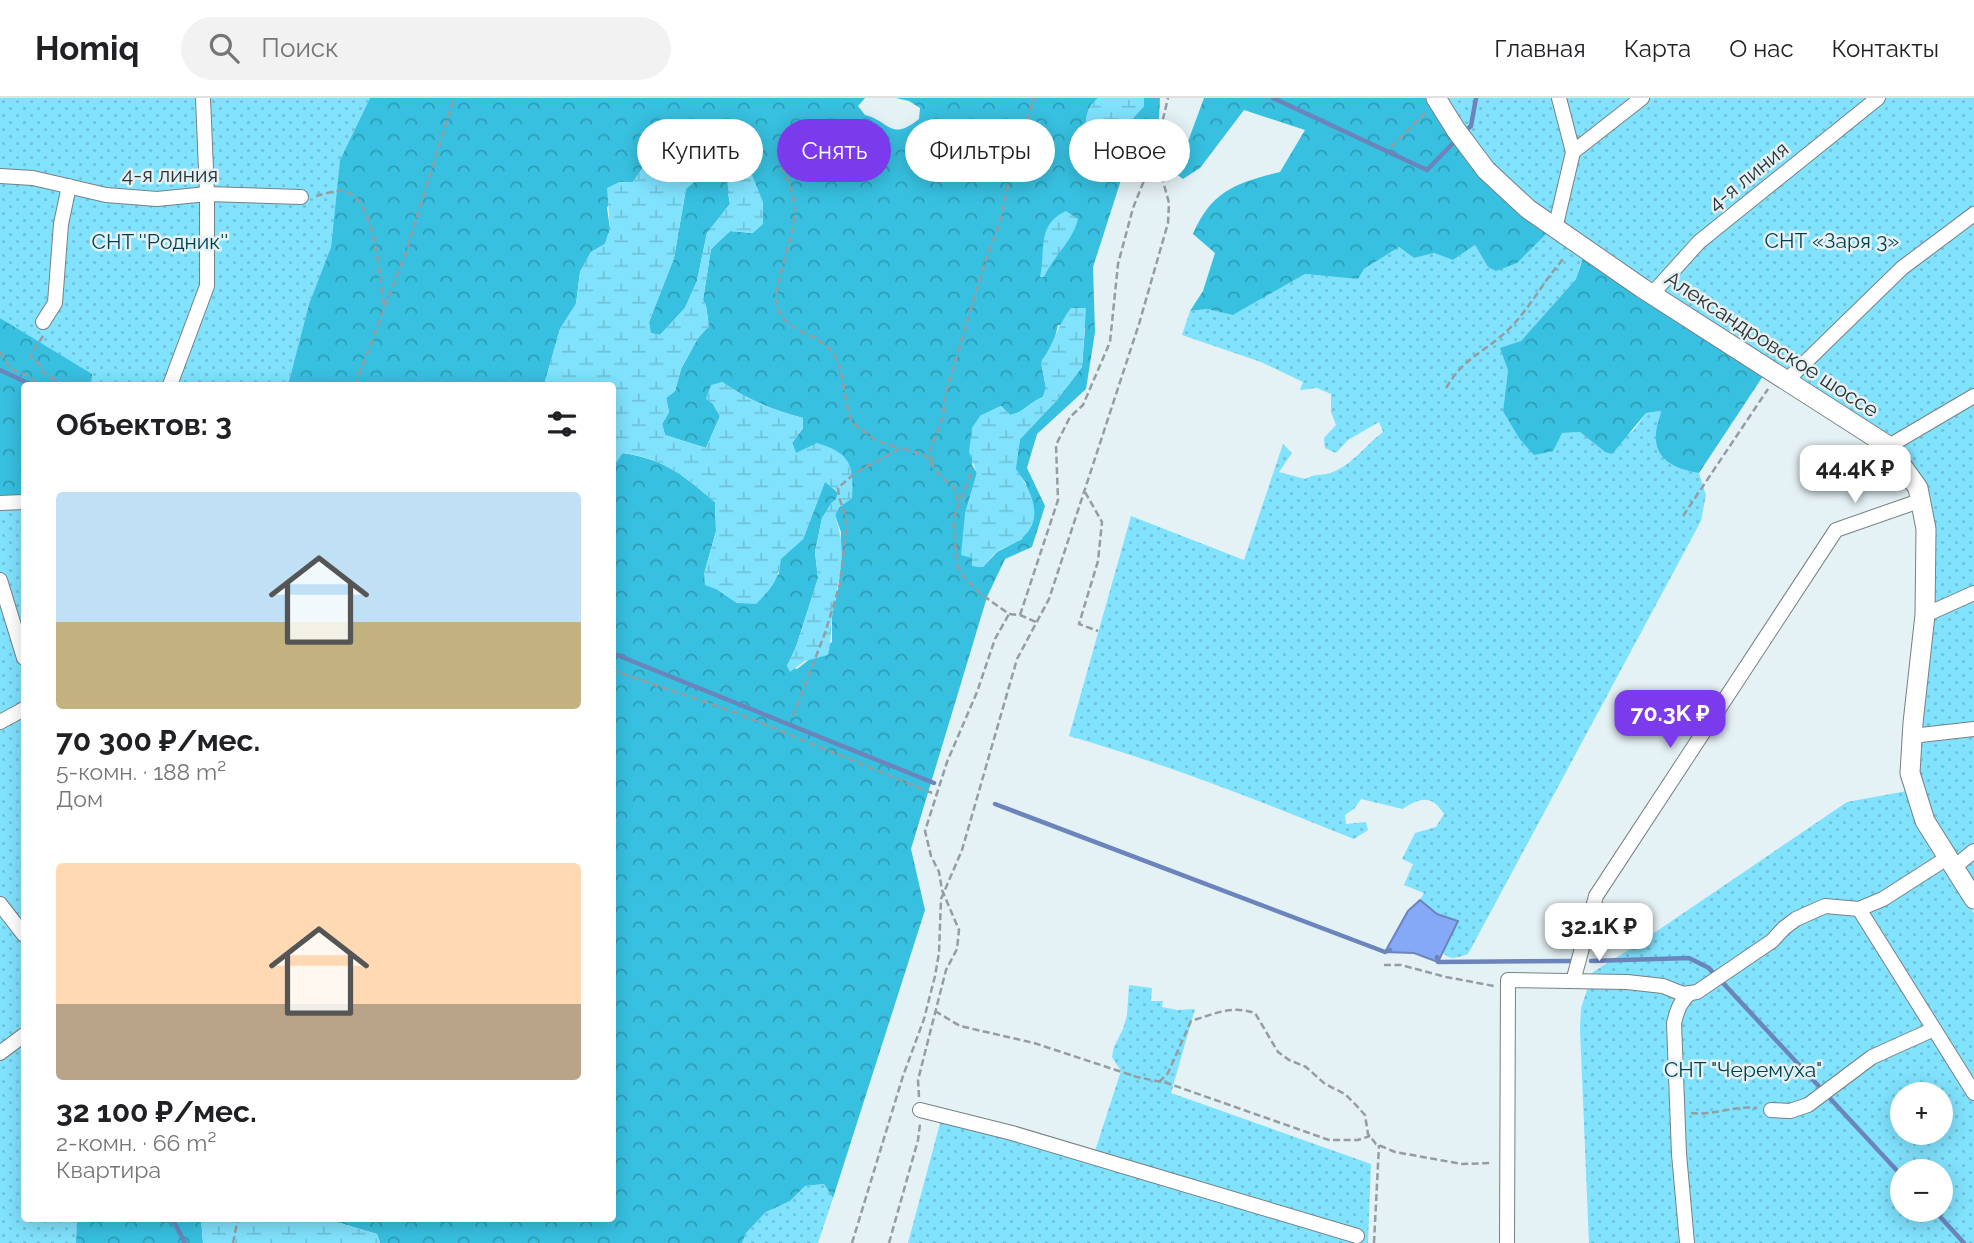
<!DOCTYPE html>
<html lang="ru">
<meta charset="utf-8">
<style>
body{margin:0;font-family:Raleway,sans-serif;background:#f2f2f2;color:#202124;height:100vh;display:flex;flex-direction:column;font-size:26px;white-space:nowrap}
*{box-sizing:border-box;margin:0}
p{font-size:23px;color:#757577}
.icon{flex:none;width:38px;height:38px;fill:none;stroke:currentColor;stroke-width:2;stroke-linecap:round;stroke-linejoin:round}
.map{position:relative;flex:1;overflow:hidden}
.drawer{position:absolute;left:21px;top:284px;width:595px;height:840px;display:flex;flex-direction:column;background:#fff;border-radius:7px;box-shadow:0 4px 18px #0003}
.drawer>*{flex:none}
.top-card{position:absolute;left:637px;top:21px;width:665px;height:63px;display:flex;gap:14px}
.controls{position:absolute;left:1890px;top:984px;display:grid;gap:14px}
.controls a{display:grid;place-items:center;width:63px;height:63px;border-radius:50%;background:#fff;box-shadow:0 4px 18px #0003;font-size:35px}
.price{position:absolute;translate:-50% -60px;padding:0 16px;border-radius:14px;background:#fff;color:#222;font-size:23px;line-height:46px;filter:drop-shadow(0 2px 4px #0008)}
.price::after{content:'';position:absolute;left:50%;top:42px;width:21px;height:16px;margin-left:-10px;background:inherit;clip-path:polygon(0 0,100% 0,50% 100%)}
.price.selected{background:#7c3aed;color:#fff}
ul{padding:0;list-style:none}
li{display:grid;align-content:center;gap:14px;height:371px;padding:0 35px}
li span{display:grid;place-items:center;height:217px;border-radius:7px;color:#555}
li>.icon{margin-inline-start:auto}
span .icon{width:126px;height:126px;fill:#fffc;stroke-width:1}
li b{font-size:30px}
h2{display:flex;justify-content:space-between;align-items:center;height:84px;padding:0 35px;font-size:30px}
.chip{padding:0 24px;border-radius:32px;background:#fff;box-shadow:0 4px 18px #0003;font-size:24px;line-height:63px}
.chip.selected{background:#7c3aed;color:#fff}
header{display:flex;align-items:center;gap:42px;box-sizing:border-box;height:98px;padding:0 35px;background:#fff;border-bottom:2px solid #e0e0e0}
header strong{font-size:33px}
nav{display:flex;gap:38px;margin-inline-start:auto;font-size:24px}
.search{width:490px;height:63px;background:#f2f2f2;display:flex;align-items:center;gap:18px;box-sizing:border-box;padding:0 24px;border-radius:38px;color:#757577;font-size:26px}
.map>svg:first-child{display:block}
</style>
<header>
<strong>Homiq</strong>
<div class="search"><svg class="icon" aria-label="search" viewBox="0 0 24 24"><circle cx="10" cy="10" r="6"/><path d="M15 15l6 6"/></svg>Поиск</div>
<nav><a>Главная</a><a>Карта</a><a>О нас</a><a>Контакты</a></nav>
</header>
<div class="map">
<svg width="1974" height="1145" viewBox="0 0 1974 1145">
<defs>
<pattern id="grass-dots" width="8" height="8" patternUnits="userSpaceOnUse" patternTransform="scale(1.75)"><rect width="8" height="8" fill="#80e2fd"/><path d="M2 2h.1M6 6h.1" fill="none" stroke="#6fc2d9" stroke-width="1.8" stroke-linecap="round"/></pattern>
<pattern id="forest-crowns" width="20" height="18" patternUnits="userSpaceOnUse" patternTransform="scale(1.75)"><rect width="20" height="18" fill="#37c0e0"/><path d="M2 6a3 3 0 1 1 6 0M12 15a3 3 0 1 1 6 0" fill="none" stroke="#2f9db6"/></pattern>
<pattern id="wetland-marsh" width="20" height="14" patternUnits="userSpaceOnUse" patternTransform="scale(1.75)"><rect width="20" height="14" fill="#80e2fd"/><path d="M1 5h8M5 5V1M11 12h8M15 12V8" fill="none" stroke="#6fc2d9"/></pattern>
</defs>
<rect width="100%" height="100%" fill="#e4f1f5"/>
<!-- grass -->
<g fill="url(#grass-dots)" fill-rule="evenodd">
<path d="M0,0H370L340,62L331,149L309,206L288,287H91V276L0,220Z"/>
<path d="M1436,0H1974V802L1910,675L1921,399L1887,347L1581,164L1576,181L1521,243L1508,272L1503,313L1562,335L1580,334L1605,354L1634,332L1646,315L1662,313L1656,336L1685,372L1699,375L1706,397L1701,423L1468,856C1459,859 1451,863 1443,855L1458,823L1437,816L1420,802L1424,795L1404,787L1413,766L1402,761L1415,735L1436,729L1444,716C1432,697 1420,699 1403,711L1361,701L1355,710L1345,717L1346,726L1366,724L1368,732L1354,741C1261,703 1166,666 1069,638L1131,418L1244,462L1283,346L1292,355L1279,374L1305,381C1315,375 1324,378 1333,374C1353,366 1366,347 1383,334L1379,324L1348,342L1336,355L1325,350L1324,340L1336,327L1331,314V296L1317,290L1300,292L1303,284L1261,264L1182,237L1190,213L1207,211L1233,217L1305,176L1358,181L1364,171L1399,149L1414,160L1434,155L1453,162L1475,147L1488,169L1528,111Z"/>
<path d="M24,404V1120H77L76,1145H0V406Z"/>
<path d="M1907,693L1940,765L1974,815V1145H1589L1580,932L1581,910L1593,874L1632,850L1847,704ZM1902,996H1941V1034H1902ZM1902,1073H1941V1111H1902Z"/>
<path d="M1129,887L1152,890L1151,903H1163L1162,909L1177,912L1195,911L1171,995L1371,1066L1368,1145H908L942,1018L1093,1059L1121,973L1112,959L1114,949L1123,931L1127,917Z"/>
<path d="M824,1086L833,1100L818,1145H742L746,1135L766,1114L790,1103L805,1088Z"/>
</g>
<!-- forest -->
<g fill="url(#forest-crowns)" fill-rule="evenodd">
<path d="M370,0H865L858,8L865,17C890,23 890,44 919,21L920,10L909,3L896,0H1098C1085,13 1083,32 1088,50L1111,56L1123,31L1144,8V0H1160L1159,21L1133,45L1093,169L1095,234L1086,291L1037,336L1027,370L1045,408L1032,449L1005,461L987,499L911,751L925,812L833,1100L824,1086L805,1088L790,1103L766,1114L746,1135L742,1145H380L377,1136L323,1120H612L613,369L622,355C665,361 683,377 715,404L716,433L704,476L718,492L737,505L779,476L780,461L803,441L825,383L838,395L836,402L822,420L815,454L818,480L796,549L787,568L797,571L832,544V517L839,487L841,434L835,417L839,409L852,400L796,355L792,345L803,330V320C773,312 748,302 722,284L713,306L720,318L706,350L665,337L662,326L669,314L666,300L675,293L681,271L698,240L709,228L706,208L703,202L711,151L730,133L753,135L728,95L730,106L707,135L697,183L685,210L660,237L650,235L649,224L674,160L686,91L678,64L644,56L642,71L633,84H619L607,110L610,131L605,146L591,154L580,174L576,206L560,231L544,287H288L309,206L331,149L340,62ZM1058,227L1085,230L1082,269L1056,303L1020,341L1015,371L1026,385L1022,441L997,454L983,469L973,468L965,416L977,375L972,367L980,318L1001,308L1010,317C1023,315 1030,304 1043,299L1046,290L1041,264L1053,247Z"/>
<path d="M1204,0H1436L1456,32L1551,131L1517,165L1496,173L1488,169L1475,147L1453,162L1434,155L1414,160L1399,149L1364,171L1358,181L1305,176L1233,217L1207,211L1190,213L1203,193L1215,155L1193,136C1212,92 1237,85 1280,74L1305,32L1244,12L1200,70L1183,81L1176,76Z"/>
<path d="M1585,154L1767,272L1699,375C1677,371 1654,363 1656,336C1656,329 1660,321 1661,313L1646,315L1612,356L1605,354L1580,334L1562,335L1553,353L1534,357L1519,340L1503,313L1508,272L1500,250L1521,243L1576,181Z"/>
<path d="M0,220L92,276L91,287H24V404L0,406Z"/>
<path d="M77,1120H201L203,1145H76Z"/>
</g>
<!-- wetland -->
<g fill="url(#wetland-marsh)">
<path d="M1098,0H1144V8L1123,31L1111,56L1096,69C1084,59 1082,22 1090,8C1092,5 1095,3 1098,0Z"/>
<path d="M659,50L671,63L695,64L699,80L686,91L674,160L649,224L651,235L660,237L685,210L697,183L707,135L730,106L727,82L736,70L752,77L763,104V126L753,135L730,133L711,151L703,202L706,208L709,228L698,240L681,271L675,293L666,300L669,314L662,326L665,337L706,350L720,318L713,306L706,301L711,287L722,284C748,302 773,312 803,320V329L792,345L796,355L817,345C851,355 854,368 852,400L839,409L835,417C848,457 840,474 833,513C830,528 832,542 828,557L805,563L790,574L787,568L796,549L818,480L815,454L822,420L831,405L836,401L838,394L825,384L803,441L781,461C779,482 771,491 756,506L737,505L718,492L705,487L704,476L716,433L715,404C685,378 663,360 623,355L613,369L612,287H544L560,231L576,206L580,174L591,154L605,146L610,131L607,90L619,84H633L642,71L644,56Z"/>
<path d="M1066,113L1078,121C1073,143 1054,157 1044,179H1040C1046,152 1036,127 1066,113Z"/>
<path d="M1071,210H1086L1082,269L1056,303L1020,341L1016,371C1030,391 1046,420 1022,440C1015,446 1006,448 998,453C992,457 988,464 983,469L972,468V460L961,457L965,416L977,375L969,354L972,330L980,318L1001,308L1010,317C1023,315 1031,304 1043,299L1046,290L1041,264C1054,246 1057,228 1071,210Z"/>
<path d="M201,1120H323L377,1136L380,1145H203Z"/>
</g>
<!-- water -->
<path fill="#85a9f7" stroke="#6b85bc" stroke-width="2" d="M1420,802L1437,816L1458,823L1438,864L1414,855L1385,854L1408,813Z"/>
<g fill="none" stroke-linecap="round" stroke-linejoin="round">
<!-- stream -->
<g stroke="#6b85bc" stroke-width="4.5">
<path d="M1273,0L1427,72L1457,41"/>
<path d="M1463,35L1471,28L1476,0"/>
<path d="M0,272L32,287"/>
<path d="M612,555L934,685"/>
<path d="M995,706L1385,854L1390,852"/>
<path d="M1437,859L1438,864L1575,863"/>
<path d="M1591,863L1689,860L1709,870L1714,876"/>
<path d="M1723,885L1902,1078"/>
<path d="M1933,1111L1964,1145"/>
<path d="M172,1120L185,1145"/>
</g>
<!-- street casing -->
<g stroke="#768184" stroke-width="16">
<g id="street">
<path d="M1573,54L1642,0"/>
<path d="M0,78L33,80L106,97L157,101L207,96L301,99"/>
<path d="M1555,131L1573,54L1559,0"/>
<path d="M1652,196L1699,144L1878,0"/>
<path d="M43,224L55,205L61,126L69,88"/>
<path d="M1787,282L1902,170L1974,116"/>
<path d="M170,287L207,188V96L203,0"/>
<path d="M1889,348L1974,298"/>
<path d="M0,405L24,404"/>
<path d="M0,482L24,560"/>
<path d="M1925,517L1974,495"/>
<path d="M0,624L24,611"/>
<path d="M1912,638L1974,631"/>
<path d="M1953,770L1974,753"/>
<path d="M0,806L24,837"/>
<path d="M1859,811L1974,995"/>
<path d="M1575,876L1596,798L1836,432L1922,402"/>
<path d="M0,955L24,937"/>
<path d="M920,1012L1012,1035L1357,1138"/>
<path d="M1771,1012L1790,1013L1808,1007L1872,959L1934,931"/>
<path d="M1507,1145L1508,882L1627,884L1663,888L1683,896L1697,894L1772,843L1784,830L1796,821L1825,808L1859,811L1883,801L1947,760"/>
<path d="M1687,1145L1679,1056L1674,925C1677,913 1680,903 1690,895"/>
</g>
</g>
<!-- secondary casing -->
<g stroke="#768184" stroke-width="21">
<path id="secondary" d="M1436,0L1456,32L1486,72L1528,111L1642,190L1887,347L1918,390L1926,431L1925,517L1913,625L1910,675L1925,723L1974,801"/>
</g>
<!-- path -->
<g stroke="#949da0" stroke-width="2.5" stroke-dasharray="7 3.5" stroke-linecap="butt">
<path d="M1391,49L1425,15"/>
<path d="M781,68C804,110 793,128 782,171C779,183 775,194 777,207C780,230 814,236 829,250C845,265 843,303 852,325L877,343L900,350"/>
<path d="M316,98C324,96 335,92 343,93C376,98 379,180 384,207"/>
<path d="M43,238L30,258L39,266L44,275L63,287"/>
<path d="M0,254L11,271L29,278L39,287"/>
<path d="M355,287L406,154L454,0"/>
<path d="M1446,290C1463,262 1477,258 1500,239C1527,217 1542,184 1565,159"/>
<path d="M932,365L930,352L943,319L945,297L987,158L1001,121L1008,86L1034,0"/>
<path d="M971,375L953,422L957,466L963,478L981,496L1009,516L1020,517L1036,524"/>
<path d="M1085,394L1102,424L1098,463L1079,526L1098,533"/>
<path d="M1683,418L1768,291"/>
<path d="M1020,517L1058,402L1056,347L1070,319L1083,307L1110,244L1118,166L1133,110L1143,85L1161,66"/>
<path d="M612,572L734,614L937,697"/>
<path d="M793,618L825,535L840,486L847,423L839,399L838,390L855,375L901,350L925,357L940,378L954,389L959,408"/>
<path d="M1384,867H1401L1446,879L1494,888"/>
<path d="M935,913L960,928L1034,945L1137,979L1167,985L1329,1042H1358L1370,1038"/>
<path d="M1159,984L1168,975L1191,923C1214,916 1231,907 1255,915L1278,954L1289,962L1306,969L1325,986L1345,996L1354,1005L1365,1017L1368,1036L1376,1046L1395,1054L1462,1066L1492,1065"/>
<path d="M919,999L918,982L946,872L957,851L959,832L942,792L939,774L931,758L925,733L947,664L977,594L995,541L1009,516"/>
<path d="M1691,1015C1714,1018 1735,1007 1757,1010"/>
<path d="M233,1145L238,1120"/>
<path d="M852,1145L903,978L924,921L935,878L939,855L941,801L962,752L1017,561L1049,501L1139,226L1168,125L1169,105L1163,83L1159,38L1168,0"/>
<path d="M889,1145L918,1042L920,1026"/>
<path d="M1374,1145L1379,1047"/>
</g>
<!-- street -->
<use href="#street" stroke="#fff" stroke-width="14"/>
<!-- secondary -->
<use href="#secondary" stroke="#fff" stroke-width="19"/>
</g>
<g text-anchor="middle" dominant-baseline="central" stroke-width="5" stroke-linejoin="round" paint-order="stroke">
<!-- street labels -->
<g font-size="21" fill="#2d3233" stroke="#e4f1f5">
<text x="170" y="76">4-я линия</text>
<text transform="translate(1748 78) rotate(-39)">4-я линия</text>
<text transform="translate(1772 246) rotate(33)">Александровское шоссе</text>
</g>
<!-- park labels -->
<g font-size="21" fill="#003f4c" stroke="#e4f1f5">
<text x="1832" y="142">СНТ «Заря 3»</text>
<text x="160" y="143">СНТ ''Родник''</text>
<text x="1743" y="971">СНТ "Черемуха"</text>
</g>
</g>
</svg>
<div class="controls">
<a>+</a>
<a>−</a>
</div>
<b class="price" style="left:1855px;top:407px">44.4K ₽</b>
<b class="price selected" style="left:1670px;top:652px">70.3K ₽</b>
<b class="price" style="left:1599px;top:865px">32.1K ₽</b>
<div class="top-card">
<a class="chip">Купить</a>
<a class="chip selected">Снять</a>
<a class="chip">Фильтры</a>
<a class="chip">Новое</a>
</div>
<section class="drawer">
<h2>Объектов: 3<svg class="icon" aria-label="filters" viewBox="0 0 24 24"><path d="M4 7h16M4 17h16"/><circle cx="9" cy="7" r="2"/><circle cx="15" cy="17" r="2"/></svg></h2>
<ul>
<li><span style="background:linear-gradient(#bfe0f5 60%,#c2b280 0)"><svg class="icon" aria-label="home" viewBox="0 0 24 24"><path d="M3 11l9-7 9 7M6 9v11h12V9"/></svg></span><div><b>70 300 ₽/мес.</b><p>5-комн. · 188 m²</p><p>Дом</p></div></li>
<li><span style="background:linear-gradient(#ffd9b3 65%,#b9a48a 0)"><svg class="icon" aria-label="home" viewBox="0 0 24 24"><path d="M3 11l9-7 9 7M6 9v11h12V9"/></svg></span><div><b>32 100 ₽/мес.</b><p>2-комн. · 66 m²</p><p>Квартира</p></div></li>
</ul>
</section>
</div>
